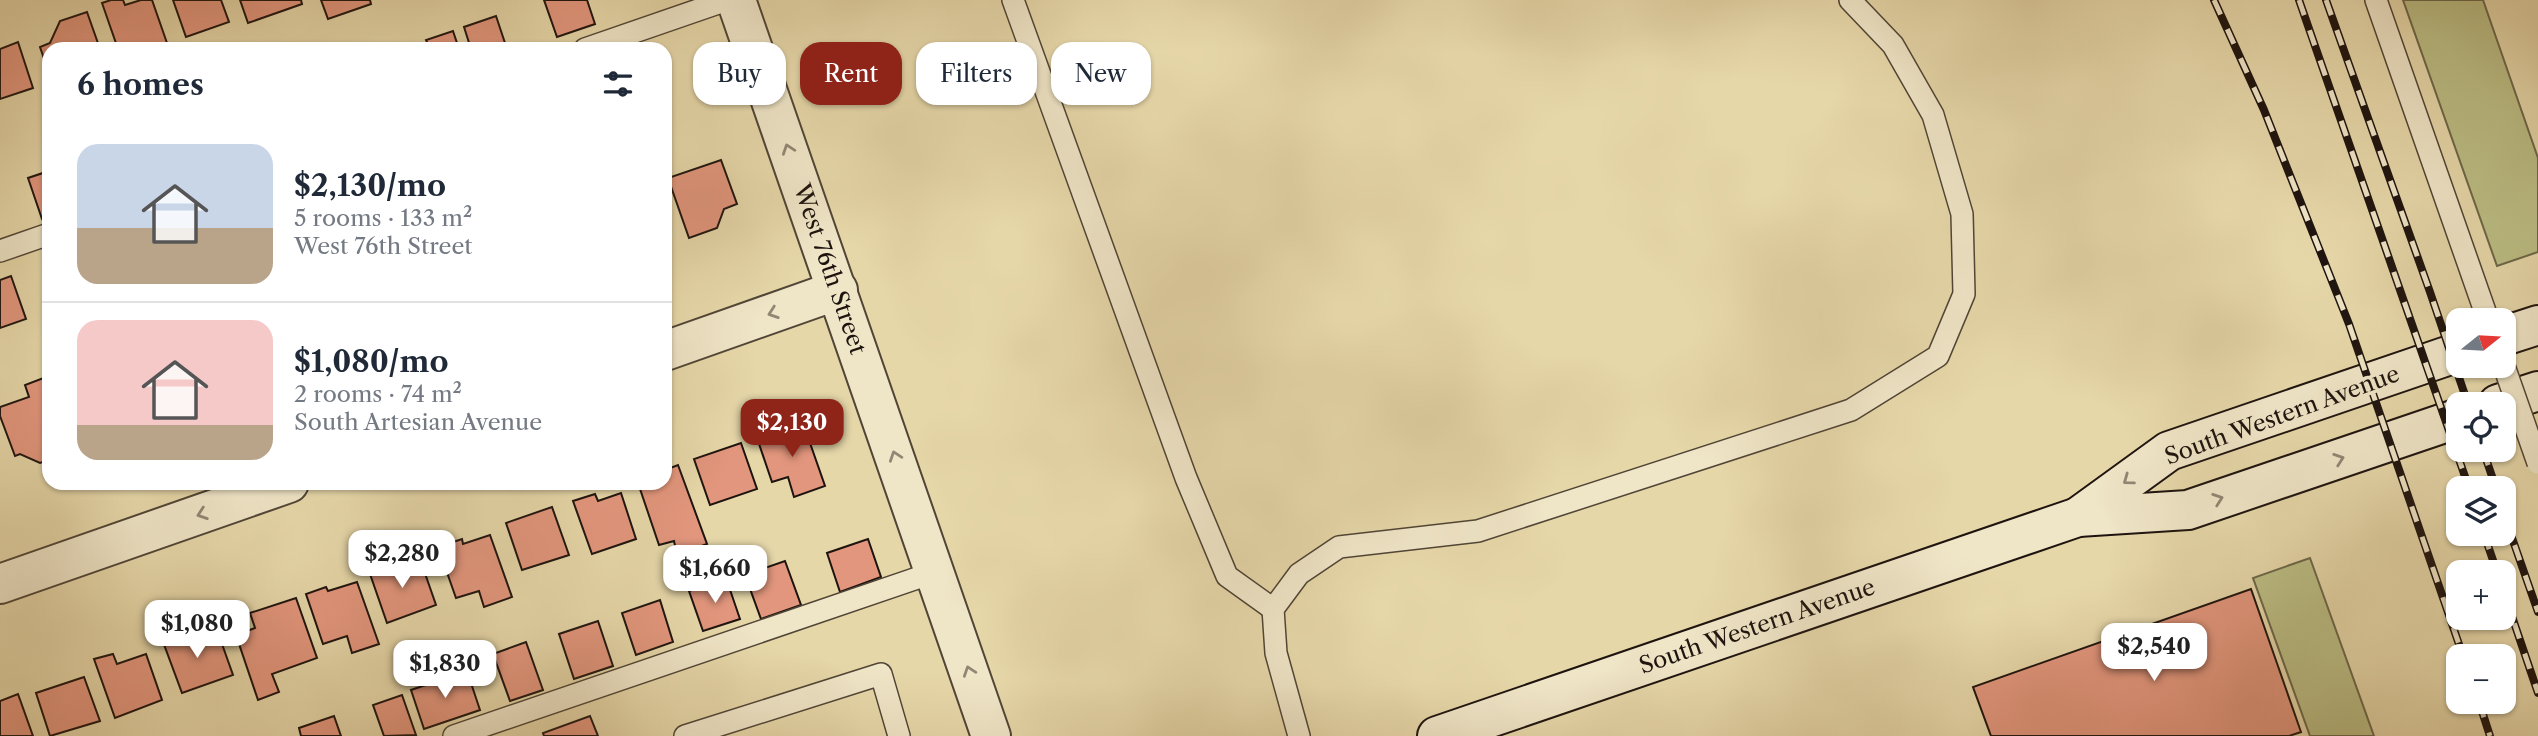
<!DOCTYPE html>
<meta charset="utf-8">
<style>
body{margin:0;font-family:"Libre Caslon Text",serif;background:#f6f6f7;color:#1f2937;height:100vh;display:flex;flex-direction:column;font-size:26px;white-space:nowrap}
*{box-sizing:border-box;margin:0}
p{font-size:23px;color:#747a83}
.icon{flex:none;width:38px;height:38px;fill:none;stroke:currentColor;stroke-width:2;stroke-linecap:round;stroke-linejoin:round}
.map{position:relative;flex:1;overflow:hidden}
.sheet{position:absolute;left:42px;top:42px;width:630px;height:448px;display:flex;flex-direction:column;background:#fff;border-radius:21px;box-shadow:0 2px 5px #0004}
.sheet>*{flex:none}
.hud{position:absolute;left:693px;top:42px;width:665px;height:63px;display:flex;gap:14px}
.needle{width:46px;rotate:72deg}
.fabs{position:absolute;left:2446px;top:308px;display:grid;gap:14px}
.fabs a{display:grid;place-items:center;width:70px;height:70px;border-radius:14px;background:#fff;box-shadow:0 2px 5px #0004;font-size:35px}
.price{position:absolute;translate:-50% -60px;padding:0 16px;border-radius:14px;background:#fff;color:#222;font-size:23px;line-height:46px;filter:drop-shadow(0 2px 4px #0008)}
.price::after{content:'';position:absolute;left:50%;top:42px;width:21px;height:16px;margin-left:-10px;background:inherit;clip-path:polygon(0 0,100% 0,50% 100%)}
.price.current{background:#8f2418;color:#fff}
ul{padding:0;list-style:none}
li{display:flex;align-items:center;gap:21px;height:175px;padding:0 35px}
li+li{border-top:2px solid #e0e1e3}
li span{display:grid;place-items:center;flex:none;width:196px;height:140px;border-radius:21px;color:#555}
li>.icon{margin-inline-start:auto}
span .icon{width:84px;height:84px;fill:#fffc;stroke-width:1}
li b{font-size:30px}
h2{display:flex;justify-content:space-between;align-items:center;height:84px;padding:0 35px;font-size:30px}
.tag{padding:0 24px;border-radius:21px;background:#fff;box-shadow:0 2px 5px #0004;font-size:24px;line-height:63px}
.tag.current{background:#8f2418;color:#fff}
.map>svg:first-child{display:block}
</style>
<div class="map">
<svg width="2538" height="736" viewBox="0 0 2538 736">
<rect width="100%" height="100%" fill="#e6d7a9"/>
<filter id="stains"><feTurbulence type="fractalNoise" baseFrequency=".00286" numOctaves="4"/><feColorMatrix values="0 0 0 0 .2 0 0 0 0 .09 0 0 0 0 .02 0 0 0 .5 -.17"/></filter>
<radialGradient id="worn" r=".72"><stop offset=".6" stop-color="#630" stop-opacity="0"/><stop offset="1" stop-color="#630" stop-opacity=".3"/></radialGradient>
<!-- green -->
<g fill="#bbbd84" stroke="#6c684a" stroke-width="2">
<path d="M2403,0H2483L2538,158V252L2497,266Z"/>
<path d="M2310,558L2374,736H2310L2253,578Z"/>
</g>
<!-- building -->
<g fill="#e2967d" stroke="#1e140f" stroke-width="2">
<path d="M111,0H123L125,5L141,0H152L167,43L149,49H118L102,3Z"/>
<path d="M173,0H221L229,22L186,37Z"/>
<path d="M240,0H301L302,4L248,23Z"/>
<path d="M321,0H370L371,4L328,19Z"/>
<path d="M544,0H587L595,24L557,37Z"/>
<path d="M87,12L100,49H49V73L40,47L50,43L60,21Z"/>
<path d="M496,16L507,49H471L464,27Z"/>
<path d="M453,31L459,49H430L426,40Z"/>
<path d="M18,42L33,88L0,99V49Z"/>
<path d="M721,160L737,204L724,209L717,228L689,238L668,178Z"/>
<path d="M49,171V216L42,219L28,178Z"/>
<path d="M11,276L26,319L0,328V280Z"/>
<path d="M46,377L49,384V460L40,463L20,454L15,456L0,416V407L29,397L25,385Z"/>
<path d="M803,423L825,486L794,497L788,477L772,482L757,438Z"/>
<path d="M741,443L757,489L710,505L694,459Z"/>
<path d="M678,465L707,544L677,555L674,541L659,545L638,483H665V470Z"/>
<path d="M621,493L636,539L592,554L573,501L595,494L598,501Z"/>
<path d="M552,507L569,555L522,570L506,523Z"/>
<path d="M490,535L512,597L484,607L479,591L456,598L438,547L462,539L463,544Z"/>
<path d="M868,539L881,577L840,592L827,553Z"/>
<path d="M420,559L436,605L387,623L369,571L388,564L390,570Z"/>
<path d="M785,561L801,605L761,619L745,575Z"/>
<path d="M726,578L740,619L703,631L689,591Z"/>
<path d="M357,582L379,644L352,653L347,636L323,644L306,594L326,587L328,591Z"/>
<path d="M2251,589L2301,732L2289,736H1991L1973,687Z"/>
<path d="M296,598L317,658L272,674L279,692L258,700L236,635L255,628L250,613Z"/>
<path d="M660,600L673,642L636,655L622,613Z"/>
<path d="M598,621L613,666L574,679L559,634Z"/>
<path d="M217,630L233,675L182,693L162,639L185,631L188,640Z"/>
<path d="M526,642L543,690L510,701L493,654Z"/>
<path d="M113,654L117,664L146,654L162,700L115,718L94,659Z"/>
<path d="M467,671L480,710L424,729L411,690Z"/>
<path d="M84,677L100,721L50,736L36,693Z"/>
<path d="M18,694L33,736H0V701Z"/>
<path d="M402,695L416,735L384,736L373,705Z"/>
<path d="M334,716L341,736H301L299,728Z"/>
<path d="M590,716L598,736H544L543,733Z"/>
</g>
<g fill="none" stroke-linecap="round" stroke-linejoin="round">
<!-- service casing -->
<g stroke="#504536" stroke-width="24">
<g id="service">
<path d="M1013,0L1186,478L1227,576L1273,609"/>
<path d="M2376,0L2488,320"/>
<path d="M585,49L727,0"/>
<path d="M0,251L49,234"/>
<path d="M454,736L935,572"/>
<path d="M685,736L881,674L899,736"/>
<path d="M1299,736L1276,653L1273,609L1299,574L1339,547L1478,531L1851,410L1938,356L1964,294L1962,214L1933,115L1893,45L1850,0"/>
</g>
</g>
<!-- minor casing -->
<g stroke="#504536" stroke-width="42">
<g id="minor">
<path d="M736,0L991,736"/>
<path d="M665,351L838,290"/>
<path d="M0,584L289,483"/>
</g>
</g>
<!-- secondary casing -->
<g stroke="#1e140f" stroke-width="42">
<g id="secondary">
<path d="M2504,336L2538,325"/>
<path d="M2498,404L2538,391"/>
<path d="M2078,517L2169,451L2459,352"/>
<path d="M1437,736L2078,517L2188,510L2459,418"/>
</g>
</g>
<!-- service -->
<use href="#service" stroke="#efe5c7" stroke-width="21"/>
<!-- minor -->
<use href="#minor" stroke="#efe5c7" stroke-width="38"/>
<!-- secondary -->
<use href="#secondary" stroke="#efe5c7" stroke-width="38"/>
<!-- rail casing -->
<g stroke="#1e140f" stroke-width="8">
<g id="rail">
<path d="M2214,0L2264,110L2349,324L2463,656"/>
<path d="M2299,0L2469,488"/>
<path d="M2326,0L2430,292L2468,404"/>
<path d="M2483,450L2496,488"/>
<path d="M2504,515L2538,612"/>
<path d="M2484,534L2497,572"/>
<path d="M2504,593L2538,693"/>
<path d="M2479,702L2490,736"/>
</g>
</g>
<!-- rail -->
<use href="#rail" stroke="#efe5c7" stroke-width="5" stroke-dasharray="16" stroke-linecap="butt"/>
<!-- service-bridge casing -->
<g stroke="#504536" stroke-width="24" stroke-linecap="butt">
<path id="service-bridge" d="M2504,366L2538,463"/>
</g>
<!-- service-bridge -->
<use href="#service-bridge" stroke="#efe5c7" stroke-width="21"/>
</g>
<!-- one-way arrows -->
<defs><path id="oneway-chevron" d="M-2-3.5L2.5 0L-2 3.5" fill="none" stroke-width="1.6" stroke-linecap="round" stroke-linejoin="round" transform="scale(1.75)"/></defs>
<g stroke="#918774">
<use href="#oneway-chevron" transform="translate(788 149) rotate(-109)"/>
<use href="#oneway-chevron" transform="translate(773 313) rotate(161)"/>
<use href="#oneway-chevron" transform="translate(895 456) rotate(-109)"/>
<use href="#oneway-chevron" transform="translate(2339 459) rotate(-19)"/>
<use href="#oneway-chevron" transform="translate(2128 480) rotate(144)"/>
<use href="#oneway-chevron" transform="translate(2218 499) rotate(-19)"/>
<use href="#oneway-chevron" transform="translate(202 514) rotate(161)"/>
<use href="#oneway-chevron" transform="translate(969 671) rotate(-109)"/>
</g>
<g text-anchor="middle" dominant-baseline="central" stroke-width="7" stroke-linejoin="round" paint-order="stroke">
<!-- street labels -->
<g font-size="23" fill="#1e140f" stroke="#efe5c7">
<text transform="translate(830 269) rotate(71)">West 76th Street</text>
<text transform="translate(2282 415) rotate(-20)">South Western Avenue</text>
<text transform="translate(1757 626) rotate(-19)">South Western Avenue</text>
</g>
</g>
<rect width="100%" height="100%" filter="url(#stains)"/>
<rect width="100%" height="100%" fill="url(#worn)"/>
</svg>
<div class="fabs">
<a><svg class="needle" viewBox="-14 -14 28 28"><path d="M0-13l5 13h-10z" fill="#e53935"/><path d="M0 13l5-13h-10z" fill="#747a83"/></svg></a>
<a><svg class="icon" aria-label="locate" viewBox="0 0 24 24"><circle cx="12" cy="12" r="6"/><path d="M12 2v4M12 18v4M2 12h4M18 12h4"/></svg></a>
<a><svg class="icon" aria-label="layers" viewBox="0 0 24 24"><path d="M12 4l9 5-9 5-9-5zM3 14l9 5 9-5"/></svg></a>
<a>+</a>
<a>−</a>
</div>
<b class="price current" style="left:792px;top:459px">$2,130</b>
<b class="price" style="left:402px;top:590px">$2,280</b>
<b class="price" style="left:715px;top:605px">$1,660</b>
<b class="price" style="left:197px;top:660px">$1,080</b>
<b class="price" style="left:2154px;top:683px">$2,540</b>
<b class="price" style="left:445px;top:700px">$1,830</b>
<div class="hud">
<a class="tag">Buy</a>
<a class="tag current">Rent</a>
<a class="tag">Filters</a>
<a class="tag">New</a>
</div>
<section class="sheet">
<h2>6 homes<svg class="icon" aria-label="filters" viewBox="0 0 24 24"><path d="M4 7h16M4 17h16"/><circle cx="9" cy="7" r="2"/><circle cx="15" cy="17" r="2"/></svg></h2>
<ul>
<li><span style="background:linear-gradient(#c9d6e8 60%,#b9a48a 0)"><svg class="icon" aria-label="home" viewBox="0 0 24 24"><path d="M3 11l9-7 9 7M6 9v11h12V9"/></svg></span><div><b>$2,130/mo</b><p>5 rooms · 133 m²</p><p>West 76th Street</p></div></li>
<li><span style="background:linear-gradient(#f6c9c9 75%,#b9a48a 0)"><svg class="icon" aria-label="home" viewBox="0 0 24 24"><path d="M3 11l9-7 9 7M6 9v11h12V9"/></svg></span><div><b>$1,080/mo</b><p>2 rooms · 74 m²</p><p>South Artesian Avenue</p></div></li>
</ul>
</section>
</div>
